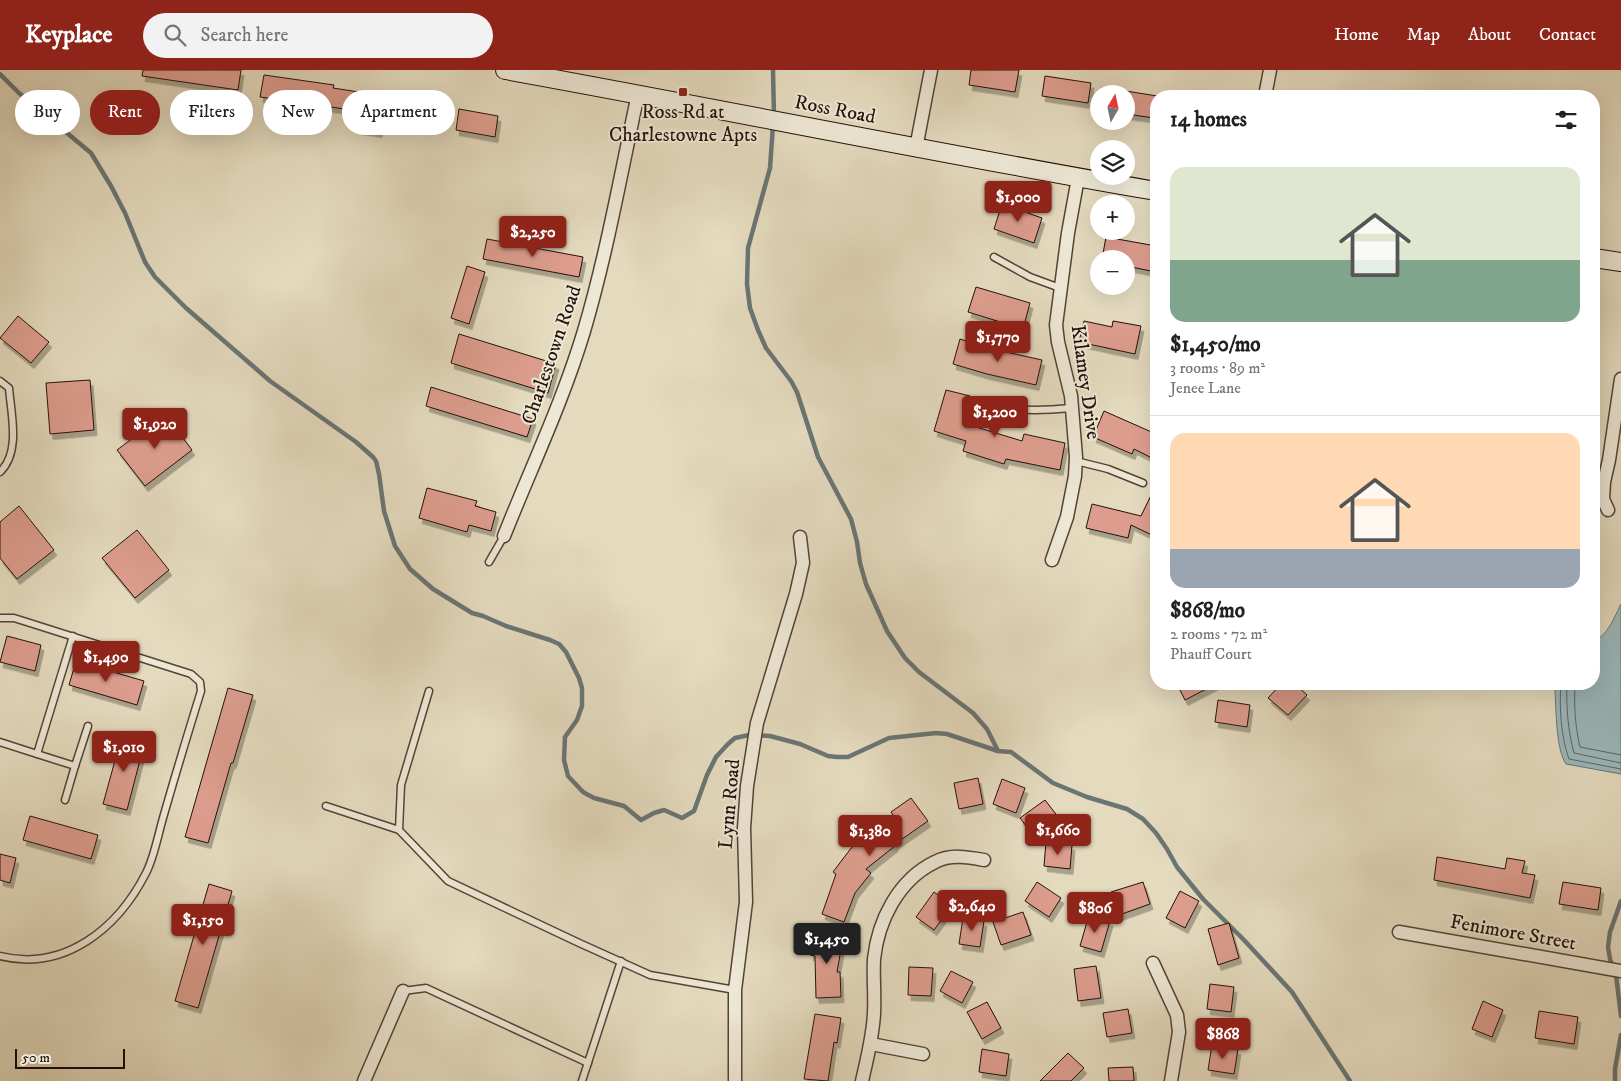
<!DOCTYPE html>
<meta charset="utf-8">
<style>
body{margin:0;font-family:"IM FELL DW Pica",serif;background:#f2f2f2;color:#202124;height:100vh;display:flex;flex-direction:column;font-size:19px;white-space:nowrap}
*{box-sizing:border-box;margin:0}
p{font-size:16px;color:#757577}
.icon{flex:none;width:28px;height:28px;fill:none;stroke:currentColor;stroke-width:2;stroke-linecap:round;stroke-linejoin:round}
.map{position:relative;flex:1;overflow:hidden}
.panel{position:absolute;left:1150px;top:20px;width:450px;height:600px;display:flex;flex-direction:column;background:#fff;border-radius:20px;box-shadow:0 5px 20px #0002}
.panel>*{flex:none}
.top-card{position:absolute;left:15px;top:20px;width:475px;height:45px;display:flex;gap:10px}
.needle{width:32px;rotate:9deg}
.fabs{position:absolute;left:1090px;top:15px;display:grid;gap:10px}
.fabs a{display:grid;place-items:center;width:45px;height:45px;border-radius:50%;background:#fff;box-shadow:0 5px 20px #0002;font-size:25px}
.scale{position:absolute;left:15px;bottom:12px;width:110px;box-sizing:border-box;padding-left:5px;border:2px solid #23110a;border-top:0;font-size:14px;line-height:18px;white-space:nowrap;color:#23110a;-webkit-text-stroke:4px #ede7d5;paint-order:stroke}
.price{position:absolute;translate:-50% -42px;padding:0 11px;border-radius:5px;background:#8f2418;color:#fff;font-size:16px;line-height:32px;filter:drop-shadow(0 1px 2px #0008)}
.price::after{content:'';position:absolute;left:50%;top:30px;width:15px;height:11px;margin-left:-8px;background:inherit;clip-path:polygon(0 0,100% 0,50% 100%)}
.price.selected{background:#222;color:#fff}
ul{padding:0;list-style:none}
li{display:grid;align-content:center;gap:10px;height:265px;padding:0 20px}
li+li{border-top:1px solid #e0e0e0}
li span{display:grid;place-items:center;height:155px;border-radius:15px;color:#555}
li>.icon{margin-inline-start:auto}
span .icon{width:90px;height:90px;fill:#fffc;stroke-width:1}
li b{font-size:21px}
h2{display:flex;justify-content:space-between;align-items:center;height:60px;padding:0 20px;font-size:21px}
.tag{padding:0 18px;border-radius:22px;background:#fff;box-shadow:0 5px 20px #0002;font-size:18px;line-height:45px}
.tag.selected{background:#8f2418;color:#fff}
header{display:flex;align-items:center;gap:30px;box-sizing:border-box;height:70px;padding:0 25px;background:#8f2418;color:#fff}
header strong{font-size:24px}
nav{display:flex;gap:28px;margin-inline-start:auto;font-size:18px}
.search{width:350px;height:45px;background:#f2f2f2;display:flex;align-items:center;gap:12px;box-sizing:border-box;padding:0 18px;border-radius:28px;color:#757577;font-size:19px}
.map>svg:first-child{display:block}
</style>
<header>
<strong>Keyplace</strong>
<div class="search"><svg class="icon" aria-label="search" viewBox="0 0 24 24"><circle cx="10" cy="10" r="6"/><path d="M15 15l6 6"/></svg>Search here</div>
<nav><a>Home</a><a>Map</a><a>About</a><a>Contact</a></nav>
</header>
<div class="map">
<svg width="1621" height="1011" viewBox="0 0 1621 1011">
<defs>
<filter id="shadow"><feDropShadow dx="3" dy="5.5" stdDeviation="0" flood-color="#0004"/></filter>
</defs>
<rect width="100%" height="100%" fill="#e4dabe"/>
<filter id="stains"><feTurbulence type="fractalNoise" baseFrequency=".004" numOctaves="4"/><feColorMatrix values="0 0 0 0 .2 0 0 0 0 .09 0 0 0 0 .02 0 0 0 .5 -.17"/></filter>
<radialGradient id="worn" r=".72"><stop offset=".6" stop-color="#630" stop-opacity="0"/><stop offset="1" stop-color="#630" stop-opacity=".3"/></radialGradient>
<!-- water -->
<path fill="#9ab8bc" stroke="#6a7575" d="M1621,534V704L1566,694C1556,680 1556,638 1555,620L1557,614H1594V571C1608,565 1614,548 1621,534Z"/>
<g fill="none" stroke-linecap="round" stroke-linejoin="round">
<!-- shore -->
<g stroke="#5e6463" stroke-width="1">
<path d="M1561,614C1559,637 1561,667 1569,689L1621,699"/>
<path d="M1567,614C1566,637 1568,661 1574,683L1621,693"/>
<path d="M1575,614C1574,635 1575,656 1580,677L1621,685"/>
</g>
<!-- stream -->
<g stroke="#6a7575" stroke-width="4.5">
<path d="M773,0L774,47"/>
<path d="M0,4L19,23L91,83L111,116L125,143L145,192L155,207L186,238L270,311L356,372L373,387L376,391L379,404L384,441L395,476L410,499L433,519L472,543L483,546L506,556L550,570L559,574L566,582L579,608L582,618V636L577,650L565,667L564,690L568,706L583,722L594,728L624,736L641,750L654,743L664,740L682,748L694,741L707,705L716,687L728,674L735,668L749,665L770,666L800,674L828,686L837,687H848L889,668L936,663L947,664L998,681L1011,682L1053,713L1087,727L1127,739L1143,749L1156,763L1167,779L1177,797L1203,829L1244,870L1292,922L1350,1011"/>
<path d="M773,55L770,98L748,178L747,214L750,238L758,260L766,278L791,311L797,322L818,387L851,449L857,472L860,493L866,514L887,561L905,588L919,602L973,643L987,659L998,681"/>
<path d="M1621,831L1610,862L1608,877L1610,889L1616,905L1621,946"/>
<path d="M1615,1011V999L1621,965"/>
</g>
</g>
<!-- building -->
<g fill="#dd9d8e" stroke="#23110a" filter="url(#shadow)">
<path d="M143,0H241L238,20L142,6Z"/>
<path d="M971,0H1019L1015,22L969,15Z"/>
<path d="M264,5L334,15L333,18L385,26L379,62L359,59L361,46L351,44L352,40L260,27Z"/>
<path d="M1045,6L1091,13L1088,33L1042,26Z"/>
<path d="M1126,21L1157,26L1154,48L1126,44Z"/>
<path d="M407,30L436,34L432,57L403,52Z"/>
<path d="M459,39L498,46L495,67L456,60Z"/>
<path d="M1002,134L1042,148L1034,173L994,159Z"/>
<path d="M1106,167L1156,176V202L1126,196V189H1102Z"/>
<path d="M487,169L583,187L579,207L483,189Z"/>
<path d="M467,196L485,202L469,254L451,248Z"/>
<path d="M976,217L1030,233L1023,259L968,242Z"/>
<path d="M18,246L49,272L31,293L0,268Z"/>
<path d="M1084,251L1112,257L1113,251L1141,256L1135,284L1079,272Z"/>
<path d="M459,264L556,294L548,323L451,293Z"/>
<path d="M960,269L988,278L1042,290L1036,315L987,304L953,294Z"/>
<path d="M90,310L94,360L50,364L46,313Z"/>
<path d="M431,317L533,349L527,367L426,336Z"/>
<path d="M946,320L970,326L963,353L1022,371L1024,364L1065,373L1060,400L1006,389L1004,394L963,381L966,371L934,361Z"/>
<path d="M1104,341L1156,364V390L1134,379L1132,384L1093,367Z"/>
<path d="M165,344L192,380L145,416L117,380Z"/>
<path d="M1156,415V467L1131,455L1128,468L1086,458L1092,434L1141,446Z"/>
<path d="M427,418L477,431L475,436L496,442L491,461L469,455L467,462L419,448Z"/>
<path d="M19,436L54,480L17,509L0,488V452Z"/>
<path d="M137,460L169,500L135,528L102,488Z"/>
<path d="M7,566L41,575L35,601L0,592Z"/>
<path d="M76,591L144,611L137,635L69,615Z"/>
<path d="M1177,614H1216L1185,630Z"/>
<path d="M1281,614H1295L1307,625L1288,645L1268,628Z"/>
<path d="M228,618L253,625L233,693H231L208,773L185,767Z"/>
<path d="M1218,630L1250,635L1247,657L1215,652Z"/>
<path d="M122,665L145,671L127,740L103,734Z"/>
<path d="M978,708L983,734L959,739L954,713Z"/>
<path d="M1002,709L1025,718L1016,743L993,734Z"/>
<path d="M911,728L928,751L895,774V776L866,799L871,803L855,823L844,852L822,844L836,804L833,802L852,777L893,745L891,742Z"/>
<path d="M1045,730L1059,748L1034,766L1020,748Z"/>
<path d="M30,746L98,765L91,789L23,770Z"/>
<path d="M1046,772L1072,775L1070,799L1044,796Z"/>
<path d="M0,784L16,788L10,813L0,810Z"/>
<path d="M1437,787L1505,799L1507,788L1525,791L1522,803L1535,805L1530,828L1434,810Z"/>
<path d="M1037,812L1061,828L1049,847L1025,831Z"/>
<path d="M1143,812L1150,834L1119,845L1111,822Z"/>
<path d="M1563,812L1601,818L1598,840L1559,834Z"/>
<path d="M209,814L232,821L198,938L175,931Z"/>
<path d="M1180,821L1199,831L1185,858L1166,848Z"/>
<path d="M934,822L952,835L934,860L916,847Z"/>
<path d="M1023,842L1031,865L1001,875L993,852Z"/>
<path d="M1089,845L1110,851L1101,882L1080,876Z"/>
<path d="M963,848L984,851L980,877L959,874Z"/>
<path d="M1229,853L1239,888L1218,895L1208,859Z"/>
<path d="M814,863L843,868L837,902H840L841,927L816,928L815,886L810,885Z"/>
<path d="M1096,896L1101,928L1078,931L1074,899Z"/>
<path d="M909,897L933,898L931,926L908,925Z"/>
<path d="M951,901L973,912L962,933L940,921Z"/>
<path d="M1210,914L1234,917L1231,942L1207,939Z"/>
<path d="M1483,931L1503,940L1492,967L1472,959Z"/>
<path d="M987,932L1001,958L982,969L967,942Z"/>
<path d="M1128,939L1132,963L1107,967L1103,943Z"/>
<path d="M1539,941L1578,947L1574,974L1535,968Z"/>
<path d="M815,944L841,948L837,973L834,972L828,1011L804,1009Z"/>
<path d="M1212,975L1238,979L1234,1004L1208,1000Z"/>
<path d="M982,979L1009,984L1006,1006L979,1002Z"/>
<path d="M1068,983L1084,998L1071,1011H1040Z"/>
<path d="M1133,997L1134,1011H1109L1108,998Z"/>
</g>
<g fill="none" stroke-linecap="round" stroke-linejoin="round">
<!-- lane casing -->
<g stroke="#534337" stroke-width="9">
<g id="lane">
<path d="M994,187L1030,207L1060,218"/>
<path d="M0,311L9,318C11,344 21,382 0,402"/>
<path d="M982,334C1016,341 1037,341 1072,338"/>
<path d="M1076,391L1108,399L1143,413"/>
<path d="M489,492L504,466"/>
<path d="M0,548H14L191,604L200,612L201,621C188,663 175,706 163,748C158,765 154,788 146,803C118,858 65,902 0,886"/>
<path d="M429,621L401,715L399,760L448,811L577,872L650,905L735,920"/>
<path d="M0,672L37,684L73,566"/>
<path d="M37,684L75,696L65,730"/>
<path d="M75,696L88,656"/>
<path d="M326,736L399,760"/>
<path d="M403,921L426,918L588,993"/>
<path d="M582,1011L621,891"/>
</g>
</g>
<!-- street casing -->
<g stroke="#534337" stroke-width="15">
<g id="street">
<path d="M1265,26L1270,0"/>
<path d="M916,78L931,0"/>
<path d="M1608,440L1603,429L1604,412L1609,390L1621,309"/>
<path d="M504,466C531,398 563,331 584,261C607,183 621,103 638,24"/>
<path d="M1052,490L1067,447L1075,406L1076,387L1071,326L1058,272L1056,255L1068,163L1078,108"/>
<path d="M1399,862L1621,901"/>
<path d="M1153,893L1177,945L1179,962L1171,1011"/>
<path d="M871,974L923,984"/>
<path d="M364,1011L403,921"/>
<path d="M735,1011V920L746,832L744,758L747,716L757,653L796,524L803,493L800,467"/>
<path d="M862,1011C867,989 873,966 874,943C875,925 873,907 874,889C878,851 898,810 935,792C950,784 968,787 984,790"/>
</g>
</g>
<!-- secondary casing -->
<g stroke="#23110a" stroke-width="20">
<g id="secondary">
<path d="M505,0C722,39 939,84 1156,121"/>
<path d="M1594,188L1621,192"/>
</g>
</g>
<!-- lane -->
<use href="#lane" stroke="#ede7d5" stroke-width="6"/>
<!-- street -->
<use href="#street" stroke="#ede7d5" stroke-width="12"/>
<!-- secondary -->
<use href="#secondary" stroke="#ede7d5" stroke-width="18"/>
</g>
<!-- markers -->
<rect fill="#8f2418" stroke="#ede7d5" stroke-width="2" x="678" y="17" width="10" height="10" rx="2.5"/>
<g text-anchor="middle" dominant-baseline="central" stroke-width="4" stroke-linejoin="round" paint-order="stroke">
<!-- street labels -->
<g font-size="20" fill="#23110a" stroke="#ede7d5">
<text transform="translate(835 40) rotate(11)">Ross Road</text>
<text transform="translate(552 285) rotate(-71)">Charlestown Road</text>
<text transform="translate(1085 312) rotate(82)">Kilamey Drive</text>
<text transform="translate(730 734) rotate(-85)">Lynn Road</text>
<text transform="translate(1513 863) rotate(10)">Fenimore Street</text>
</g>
<!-- poi labels -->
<g font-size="20" fill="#23110a" stroke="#ede7d5">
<text x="683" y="42">Ross Rd at<tspan x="683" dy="23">Charlestowne Apts</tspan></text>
</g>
</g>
<rect width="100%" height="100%" filter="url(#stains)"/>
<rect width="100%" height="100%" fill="url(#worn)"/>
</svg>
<div class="fabs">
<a><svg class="needle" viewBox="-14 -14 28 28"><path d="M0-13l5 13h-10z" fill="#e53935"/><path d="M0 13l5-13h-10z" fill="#757577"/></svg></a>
<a><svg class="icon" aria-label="layers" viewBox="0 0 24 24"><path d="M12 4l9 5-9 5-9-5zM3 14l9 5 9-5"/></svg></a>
<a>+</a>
<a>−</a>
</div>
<div class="scale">50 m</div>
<b class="price" style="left:1018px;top:153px">$1,000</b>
<b class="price" style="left:533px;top:188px">$2,250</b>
<b class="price" style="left:998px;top:293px">$1,770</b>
<b class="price" style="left:995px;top:368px">$1,200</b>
<b class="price" style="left:155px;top:380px">$1,920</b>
<b class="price" style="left:106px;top:613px">$1,490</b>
<b class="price" style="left:124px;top:703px">$1,010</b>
<b class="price" style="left:1058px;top:786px">$1,660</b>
<b class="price" style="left:870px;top:787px">$1,380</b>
<b class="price" style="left:972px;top:862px">$2,640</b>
<b class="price" style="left:1095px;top:864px">$806</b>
<b class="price" style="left:203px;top:876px">$1,150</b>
<b class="price selected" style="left:827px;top:895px">$1,450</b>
<b class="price" style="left:1223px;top:990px">$868</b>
<div class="top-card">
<a class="tag">Buy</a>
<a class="tag selected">Rent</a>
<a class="tag">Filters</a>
<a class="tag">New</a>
<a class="tag">Apartment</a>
</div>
<section class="panel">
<h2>14 homes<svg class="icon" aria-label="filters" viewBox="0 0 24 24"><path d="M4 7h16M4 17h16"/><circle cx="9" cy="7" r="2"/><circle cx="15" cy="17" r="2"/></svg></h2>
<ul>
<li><span style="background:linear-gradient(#dfe7d0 60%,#7fa58c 0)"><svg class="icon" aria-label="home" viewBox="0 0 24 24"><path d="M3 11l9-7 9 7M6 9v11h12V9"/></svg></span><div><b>$1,450/mo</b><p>3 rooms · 89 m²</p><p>Jenee Lane</p></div></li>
<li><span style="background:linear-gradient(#ffd9b3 75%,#9aa5b1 0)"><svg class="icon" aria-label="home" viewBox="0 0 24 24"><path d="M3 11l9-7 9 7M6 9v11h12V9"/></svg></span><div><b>$868/mo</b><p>2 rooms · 72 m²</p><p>Phauff Court</p></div></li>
</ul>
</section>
</div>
